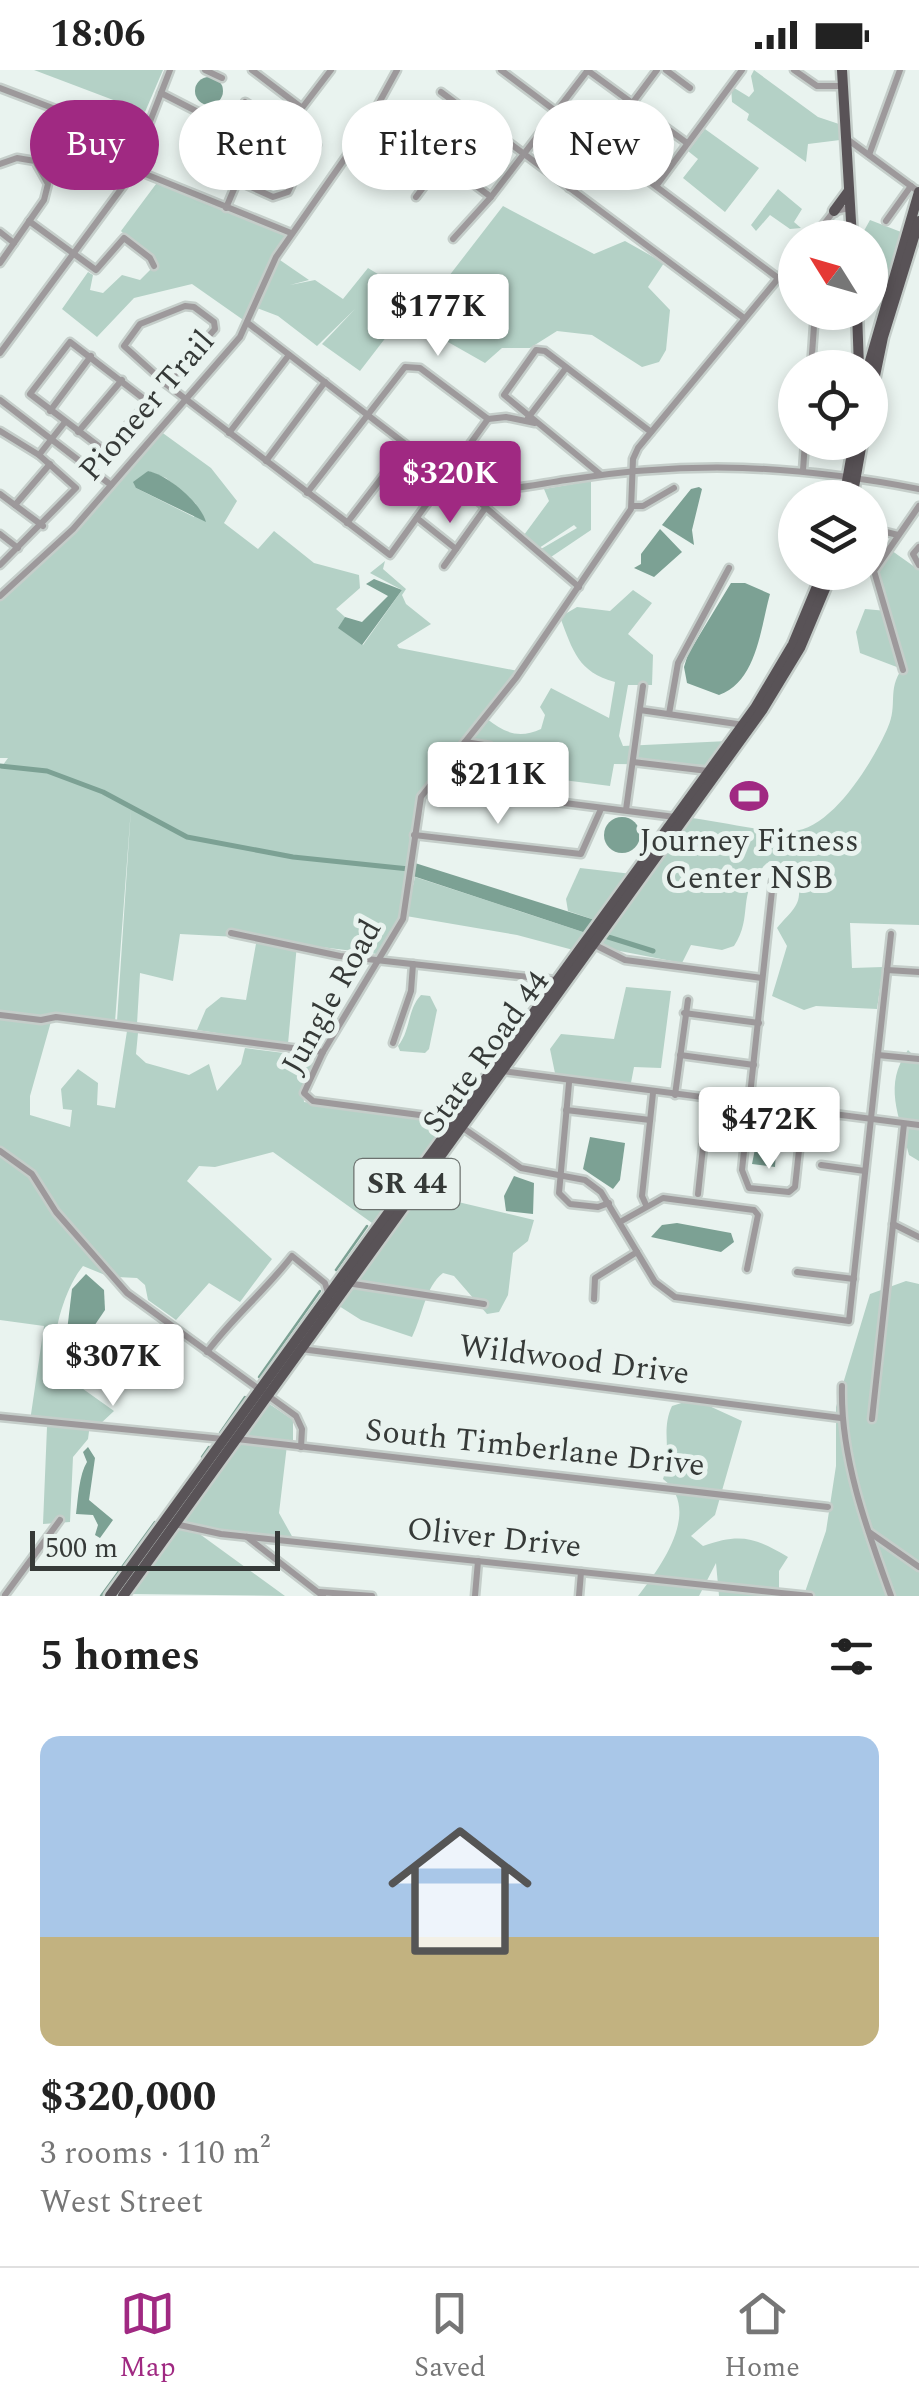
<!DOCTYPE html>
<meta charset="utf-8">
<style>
body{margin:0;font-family:Spectral,serif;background:#f6f6f6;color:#222;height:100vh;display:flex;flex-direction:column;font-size:38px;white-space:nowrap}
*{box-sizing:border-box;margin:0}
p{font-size:32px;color:#767676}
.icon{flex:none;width:55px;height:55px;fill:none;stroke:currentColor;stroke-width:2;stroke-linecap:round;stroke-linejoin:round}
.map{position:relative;height:1526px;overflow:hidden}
.sheet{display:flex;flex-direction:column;background:#fff;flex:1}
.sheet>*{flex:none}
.banner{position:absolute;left:30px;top:30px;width:860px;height:90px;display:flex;gap:20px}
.needle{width:65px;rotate:307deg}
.tools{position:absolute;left:778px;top:150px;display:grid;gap:20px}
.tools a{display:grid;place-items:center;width:110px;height:110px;border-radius:50%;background:#fff;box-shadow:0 5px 15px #0003;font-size:50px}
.scale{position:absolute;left:30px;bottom:25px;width:250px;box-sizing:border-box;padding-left:10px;border:5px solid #363a38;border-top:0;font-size:28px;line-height:35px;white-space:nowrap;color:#363a38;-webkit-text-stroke:8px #e9f3ef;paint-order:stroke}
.price{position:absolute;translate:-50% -85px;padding:0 22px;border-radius:10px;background:#fff;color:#222;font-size:32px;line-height:65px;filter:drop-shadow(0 2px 5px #0008)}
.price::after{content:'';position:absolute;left:50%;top:60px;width:30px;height:22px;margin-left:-15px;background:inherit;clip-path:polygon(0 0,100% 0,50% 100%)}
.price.current{background:#a02982;color:#fff}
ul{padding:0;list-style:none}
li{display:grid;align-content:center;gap:20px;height:530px;padding:0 40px}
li+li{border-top:2px solid #e0e0e0}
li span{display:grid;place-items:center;height:310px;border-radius:20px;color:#555}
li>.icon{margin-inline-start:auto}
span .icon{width:180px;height:180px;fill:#fffc;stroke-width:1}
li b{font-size:42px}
h2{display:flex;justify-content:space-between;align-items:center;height:120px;padding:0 40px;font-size:42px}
.chip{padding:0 35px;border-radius:45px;background:#fff;box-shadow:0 5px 15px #0003;font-size:35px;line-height:90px}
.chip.current{background:#a02982;color:#fff}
.status{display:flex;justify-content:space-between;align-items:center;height:70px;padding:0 50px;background:#fff;direction:ltr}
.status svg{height:28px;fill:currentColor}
.tab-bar{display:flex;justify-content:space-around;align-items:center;height:140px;border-top:2px solid #e0e0e0;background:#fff;font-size:28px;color:#767676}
.tab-bar a{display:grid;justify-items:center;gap:5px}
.tab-bar .current{color:#a02982}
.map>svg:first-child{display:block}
</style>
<div class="status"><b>18:06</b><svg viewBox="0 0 49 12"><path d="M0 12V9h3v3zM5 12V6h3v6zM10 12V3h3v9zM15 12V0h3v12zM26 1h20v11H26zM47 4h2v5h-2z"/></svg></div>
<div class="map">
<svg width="919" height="1526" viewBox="0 0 919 1526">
<rect width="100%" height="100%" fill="#e9f3ef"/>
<!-- green -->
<g fill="#b4d1c6" fill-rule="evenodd">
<path d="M34,0H163L145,42Z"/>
<path d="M754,0L818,47L839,54L840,70L808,74L806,92L747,50L749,44L732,32L731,16L749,27L754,21L751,6Z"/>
<path d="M705,59L759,98L725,142L683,108L698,89L688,81Z"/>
<path d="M159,110L291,163L277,188L309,210L290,215L315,210L343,229L368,198L422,231L432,228L503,136L594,184L625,171L664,193L648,217L670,240L666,280L659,292L642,297L592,265L557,261L530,278H502L485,293L411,251L400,249L360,301L322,274L355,239L317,276L278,246L257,238L249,254L192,214L134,228L97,267L62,239L88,202L93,205L90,220L103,223L122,205L140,210L154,196L121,161Z"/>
<path d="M778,119L802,139L794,152L801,158L790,159L770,145L756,161L751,155Z"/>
<path d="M870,150L901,162L885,224L870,225V168H860Z"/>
<path d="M160,361L211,398L237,431L224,453L258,479L274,461L314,493L359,505L360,518L336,539L345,547L339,558L363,575L402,520L370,503L385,491L383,499L406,519L402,525L406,534L431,554L397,575L399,578L518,601L419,726L402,846L377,884L297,874L288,974L197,960L206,939L221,927L246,930L257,868L180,864L173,911L140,903L137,954L117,951L131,738L115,952L52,948L30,1026V1045L70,1057L72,1040L63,1039L61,1019L78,999L98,1013L97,1035L115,1038L127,961L138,963L136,984L146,993L189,1005L209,994L217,1021L241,994L245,978L316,987L303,1018L304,1032L450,1051L372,1153L273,1082L215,1097L199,1096L187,1111L272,1189L240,1232L209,1213L176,1250L148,1230L145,1215L137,1208L117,1207L108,1199L58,1141L34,1103L0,1079V699L8,688H0V528L75,460ZM148,401L166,408L196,434L194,447L136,418Z"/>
<path d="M591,411V460L548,489L541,479L577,458L574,455L539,478L524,465L549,431L544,419Z"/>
<path d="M888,478L919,500V855L850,853L852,898L883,897L877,939L816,936L804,940L772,926L787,876L777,858C793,838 804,836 797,806L767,793C734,824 755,844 734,876L722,880L691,875L682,893L599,877L692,748C724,752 760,762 792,761C832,760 874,690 888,657C898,635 887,620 902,599L860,583L856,562L865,539L887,541L872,498Z"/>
<path d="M633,520L652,533L628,564L653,585L652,615H628L619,666L623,676L728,671L711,695L614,694L610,716L509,703L506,676L468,670L486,648C504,663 519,669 541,659L545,645L540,637L551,618L609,648L615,612C578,602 573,581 560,547L577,537L610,541Z"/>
<path d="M580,798L632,804L598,851L568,841L566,829Z"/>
<path d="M415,807L589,864L577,881L517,865L406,846Z"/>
<path d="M626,917L671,921L661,998L634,997L630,1018L556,1008L550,979L561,964L614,969Z"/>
<path d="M421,925L430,926L437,940L429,979L425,983L400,981L398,976C411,960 407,940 421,925Z"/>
<path d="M908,980L919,991V1091L909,1085C899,1045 883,1015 908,980Z"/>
<path d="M0,1083L23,1098L110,1207L83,1196C64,1219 50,1269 55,1299L114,1341L99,1355L90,1354L88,1369L73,1387L70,1452L43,1454L47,1357L30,1351L44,1256L0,1250Z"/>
<path d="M420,1123L534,1150L528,1171L513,1183L508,1225L499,1242L487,1244L454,1206L443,1203C425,1217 423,1245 412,1267L361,1250L339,1236Z"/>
<path d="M906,1211L919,1214V1526H719L716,1493L699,1526H638C660,1498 703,1440 663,1409C673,1384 660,1361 672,1336L694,1329L742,1351L715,1445L691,1466L703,1476C740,1463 754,1467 788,1487L779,1501V1523L805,1522L826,1461L836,1396V1337L870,1224Z"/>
<path d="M268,1333L293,1350V1375H287L279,1443L293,1468L201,1465L285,1526L132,1524Z"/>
</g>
<!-- water -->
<g fill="#7ca194">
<circle cx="209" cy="21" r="14"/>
<path d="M148,401C168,405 201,433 206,452L136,418L133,412Z"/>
<path d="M699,417L702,419L692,460L694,475L662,455L691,419Z"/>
<path d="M660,459L682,482L654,507L634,498L641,494V484Z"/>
<path d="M374,509L402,520L362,575L338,558L345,547L362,552L388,526L366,514Z"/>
<path d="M731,513H745L770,524C760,560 757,611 719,625L687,613L684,597L688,584Z"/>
<circle cx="622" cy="765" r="18"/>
<path d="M415,793L598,851L589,864L413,806Z"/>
<path d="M778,1049L775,1097L752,1094L756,1074H769L771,1051Z"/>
<path d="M590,1067L625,1073L620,1110L613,1119L583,1099Z"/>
<path d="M514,1106L534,1113L533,1144L506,1141L504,1126Z"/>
<path d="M677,1153L731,1163L734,1172L721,1182L651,1167L662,1155Z"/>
<path d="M86,1204L104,1220L105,1240L69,1293L64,1286L72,1219Z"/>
<path d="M88,1377L95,1388L89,1430L113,1450L100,1468L95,1465L98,1455L93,1445L76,1444C78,1428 79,1405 87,1392L83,1382Z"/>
</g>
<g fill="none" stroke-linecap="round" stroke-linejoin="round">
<!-- stream -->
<g stroke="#7ca194" stroke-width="2.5">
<path d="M336,1200L367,1156"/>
<path d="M259,1307L320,1221"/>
<path d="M220,1363L245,1327"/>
<path d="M202,1387L209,1377"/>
<path d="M101,1526L155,1452"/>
</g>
<!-- canal -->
<g stroke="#7ca194" stroke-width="5">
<path d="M0,696L47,701L103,722L187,767L293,787L409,799"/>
<path d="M605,866L653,881"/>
</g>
<!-- minor casing -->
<g stroke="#c5ceca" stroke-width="11">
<g id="minor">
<path d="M205,0L222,8"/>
<path d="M252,0L302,38L331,0"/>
<path d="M501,0L778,208"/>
<path d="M587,0L687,73"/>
<path d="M666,0L690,18"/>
<path d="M794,0L817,16H843"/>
<path d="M0,18L142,72"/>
<path d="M441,22L744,248"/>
<path d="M161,23L198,42"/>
<path d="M375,40L491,127"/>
<path d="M847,69L919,122"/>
<path d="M869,85L900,0"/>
<path d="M296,91L317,75"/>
<path d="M0,94L17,88L35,91L48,114L44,130L0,193"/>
<path d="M200,94L273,127L288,122L300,97L273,50L245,32"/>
<path d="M133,99L291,163"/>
<path d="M657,115L742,0"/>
<path d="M569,118L657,0"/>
<path d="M416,127L443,91"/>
<path d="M226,138L245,93L273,50"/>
<path d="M29,151L96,200L124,168L150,188L154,196"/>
<path d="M886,151L911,116"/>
<path d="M0,162L14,173"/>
<path d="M813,168L834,141L850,138"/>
<path d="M453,169L491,127L588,0"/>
<path d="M795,188L638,378L633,389L631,439L516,608L421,727L403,849L323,982L304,1023L313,1031L450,1049L521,1098L585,1110L601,1122L655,1212L675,1227L849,1251L891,864"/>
<path d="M185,236L194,237L214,252L215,259L166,314L124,276L140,254Z"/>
<path d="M249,254L447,406C485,429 524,416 566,410C692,390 794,395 919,419"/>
<path d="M70,272L148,332L105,381L30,324Z"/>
<path d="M0,283L127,111L170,0"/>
<path d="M811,298L815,242"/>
<path d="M166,314L390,485L488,349"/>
<path d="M0,330L111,415"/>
<path d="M50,341L91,286"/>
<path d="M528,348L566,298"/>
<path d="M0,361L39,385L76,418L0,495"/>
<path d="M78,362L122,310"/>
<path d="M229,363L289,285"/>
<path d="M39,385L65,352"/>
<path d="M266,391L325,312"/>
<path d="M803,400L805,372"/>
<path d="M600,404L504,325L536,280L545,281L651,362"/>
<path d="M468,417L470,424L579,517"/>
<path d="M307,423L405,297L420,298L488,349L506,347L535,353"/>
<path d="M0,424L43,456"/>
<path d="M15,435L50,394"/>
<path d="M632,436H643L674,418"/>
<path d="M417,448L456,479"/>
<path d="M347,453L406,376"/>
<path d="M870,458L898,465"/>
<path d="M0,464L18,478"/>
<path d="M919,477L913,484L919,495"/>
<path d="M444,496L486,437"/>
<path d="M0,526L73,459L240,267L276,187L362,64L397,0"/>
<path d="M903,600L874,501L919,436"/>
<path d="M640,640L744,655"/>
<path d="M669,644L678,593L729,498"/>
<path d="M465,672L490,676"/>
<path d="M633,692L708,701"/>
<path d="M430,716L675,747"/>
<path d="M626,740L643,616"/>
<path d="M414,765L581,784L601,739"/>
<path d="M773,811L742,1100L749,1118L789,1122L795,1117L803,1043"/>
<path d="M231,863L340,886L556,910"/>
<path d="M593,874L625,890L762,908"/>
<path d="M887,900L919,902"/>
<path d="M684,943L759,953"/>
<path d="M0,945L41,950L56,947L323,982"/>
<path d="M393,973L411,921L413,894"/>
<path d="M680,985L754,995"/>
<path d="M878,985L919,989"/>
<path d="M502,1001L919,1055"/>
<path d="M569,1013L559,1123L570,1134L598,1137L609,1133"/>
<path d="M675,1025L688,930"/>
<path d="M566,1040L650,1050"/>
<path d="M0,1081L32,1104L56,1142L127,1223L296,1346L302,1359L301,1377"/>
<path d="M821,1095L865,1101"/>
<path d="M698,1124L708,1030"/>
<path d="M646,1135L642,1126L653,1023"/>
<path d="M620,1152L663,1128L754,1140L758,1145L747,1199"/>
<path d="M893,1154L919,1167"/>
<path d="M797,1202L854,1209"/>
<path d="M347,1213L484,1234"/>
<path d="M594,1229L595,1208L637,1182"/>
<path d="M301,1279L841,1348"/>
<path d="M207,1282C233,1247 265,1221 292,1186L325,1213L328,1223"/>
<path d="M842,1316C840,1387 867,1460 891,1526"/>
<path d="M0,1347L223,1369"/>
<path d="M872,1349L904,1054"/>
<path d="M237,1369L828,1437"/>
<path d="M175,1454L221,1464L810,1526"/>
<path d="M869,1462L919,1497"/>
<path d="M247,1467L323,1526"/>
<path d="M320,1522L372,1526"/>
<path d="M5,1525L60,1450"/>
<path d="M475,1526L478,1491"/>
<path d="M579,1526L581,1502"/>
</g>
</g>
<!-- major casing -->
<g stroke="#c5ceca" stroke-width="15">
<g id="major">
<path d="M842,0L852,168"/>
<path d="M834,141L848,122"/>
<path d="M857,242L859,298"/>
<path d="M868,298L919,122"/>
<path d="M870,330L883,267L919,151"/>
<path d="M844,428L854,372"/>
<path d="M852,428L862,372"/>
<path d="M110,1526L755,638L793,574L823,502"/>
<path d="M123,1526L763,639L800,578L832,502"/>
</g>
</g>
<!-- minor -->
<use href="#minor" stroke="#9d999b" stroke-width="6"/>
<!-- major -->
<use href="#major" stroke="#595357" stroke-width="10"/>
</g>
<!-- icons -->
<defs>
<g id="stadium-bare" transform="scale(3)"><path d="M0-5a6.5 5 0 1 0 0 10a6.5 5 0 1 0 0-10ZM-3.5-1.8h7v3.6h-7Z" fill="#a02982" stroke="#e9f3ef" stroke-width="2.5" paint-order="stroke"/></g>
</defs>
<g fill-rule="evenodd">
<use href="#stadium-bare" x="749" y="726"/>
</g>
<g text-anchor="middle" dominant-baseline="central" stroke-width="10" stroke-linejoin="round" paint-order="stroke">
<!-- shield labels -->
<rect fill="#e9f3ef" stroke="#6c726f" stroke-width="2.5" x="354.5" y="1089" width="105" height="50" rx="8"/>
<g font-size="30" font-weight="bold" fill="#363a38">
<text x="407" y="1114">SR 44</text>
</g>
<!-- street labels -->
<g font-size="32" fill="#363a38" stroke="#e9f3ef">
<text transform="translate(147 336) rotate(-49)">Pioneer Trail</text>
<text transform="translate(332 927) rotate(-61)">Jungle Road</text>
<text transform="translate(486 982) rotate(-54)">State Road 44</text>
<text transform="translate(574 1290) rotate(7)">Wildwood Drive</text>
<text transform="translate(535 1378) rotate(6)">South Timberlane Drive</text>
<text transform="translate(494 1468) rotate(6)">Oliver Drive</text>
</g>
<!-- poi labels -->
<g font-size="32" fill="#363a38" stroke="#e9f3ef">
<text x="749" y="771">Journey Fitness<tspan x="749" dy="37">Center NSB</tspan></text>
</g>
</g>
</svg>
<div class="tools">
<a><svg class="needle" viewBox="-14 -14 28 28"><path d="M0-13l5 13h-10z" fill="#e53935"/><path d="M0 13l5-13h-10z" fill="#767676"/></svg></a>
<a><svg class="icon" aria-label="locate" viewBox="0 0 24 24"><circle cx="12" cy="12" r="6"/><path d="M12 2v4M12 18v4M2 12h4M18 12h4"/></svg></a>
<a><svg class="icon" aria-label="layers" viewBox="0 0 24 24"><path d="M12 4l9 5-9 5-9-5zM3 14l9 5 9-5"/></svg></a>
</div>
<div class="scale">500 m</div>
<b class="price" style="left:438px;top:289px">$177K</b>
<b class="price current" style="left:450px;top:456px">$320K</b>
<b class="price" style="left:498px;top:757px">$211K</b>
<b class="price" style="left:769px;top:1102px">$472K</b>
<b class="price" style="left:113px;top:1339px">$307K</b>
<div class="banner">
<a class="chip current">Buy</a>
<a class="chip">Rent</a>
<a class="chip">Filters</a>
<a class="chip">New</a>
</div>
</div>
<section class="sheet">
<h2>5 homes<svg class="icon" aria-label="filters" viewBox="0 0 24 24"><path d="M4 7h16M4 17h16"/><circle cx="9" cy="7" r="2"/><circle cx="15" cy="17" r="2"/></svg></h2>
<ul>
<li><span style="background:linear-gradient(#a9c7e8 65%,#c2b280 0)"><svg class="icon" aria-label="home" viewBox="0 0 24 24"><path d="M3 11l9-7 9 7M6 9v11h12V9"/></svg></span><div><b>$320,000</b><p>3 rooms · 110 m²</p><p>West Street</p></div></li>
</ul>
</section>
<nav class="tab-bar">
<a class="current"><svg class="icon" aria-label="map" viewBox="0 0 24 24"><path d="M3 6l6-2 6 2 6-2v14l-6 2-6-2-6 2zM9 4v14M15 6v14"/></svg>Map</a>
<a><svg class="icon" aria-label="saved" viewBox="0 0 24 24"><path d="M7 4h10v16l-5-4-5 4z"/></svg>Saved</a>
<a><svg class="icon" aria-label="home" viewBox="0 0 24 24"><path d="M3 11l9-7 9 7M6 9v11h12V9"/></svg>Home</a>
</nav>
